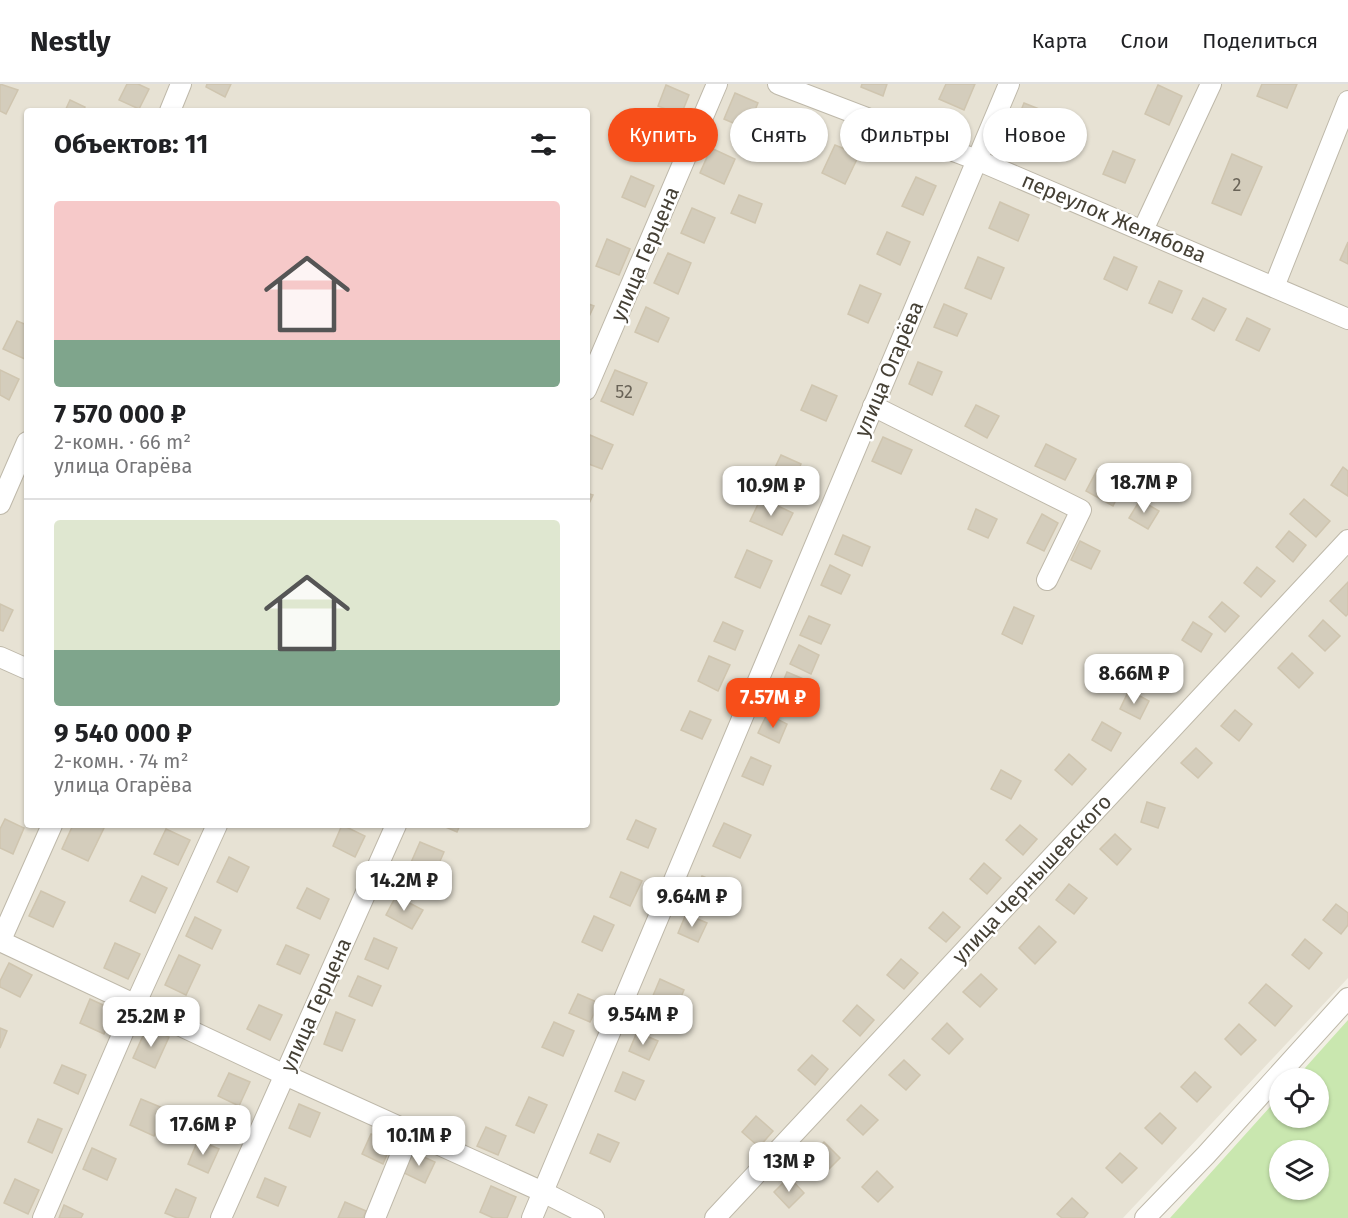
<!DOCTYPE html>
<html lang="ru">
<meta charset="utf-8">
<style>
body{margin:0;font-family:"Fira Sans",sans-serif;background:#f2f2f2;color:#202124;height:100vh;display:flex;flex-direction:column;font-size:22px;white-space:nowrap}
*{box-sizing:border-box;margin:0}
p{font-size:20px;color:#757577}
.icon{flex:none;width:33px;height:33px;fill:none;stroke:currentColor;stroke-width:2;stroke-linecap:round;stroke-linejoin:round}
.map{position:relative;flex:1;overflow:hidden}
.side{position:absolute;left:24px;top:24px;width:566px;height:720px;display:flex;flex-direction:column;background:#fff;border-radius:6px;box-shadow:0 2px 4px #0004}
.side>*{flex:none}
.banner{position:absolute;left:608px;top:24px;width:570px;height:54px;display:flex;gap:12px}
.controls{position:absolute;left:1269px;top:984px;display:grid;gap:12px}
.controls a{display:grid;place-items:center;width:60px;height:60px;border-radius:50%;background:#fff;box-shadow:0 2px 4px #0004;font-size:30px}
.price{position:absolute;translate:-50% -51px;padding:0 14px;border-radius:12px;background:#fff;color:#222;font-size:20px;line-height:39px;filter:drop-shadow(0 2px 3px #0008)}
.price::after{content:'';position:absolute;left:50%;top:36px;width:18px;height:14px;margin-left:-9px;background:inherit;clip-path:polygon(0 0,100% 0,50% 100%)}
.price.current{background:#f74e19;color:#fff}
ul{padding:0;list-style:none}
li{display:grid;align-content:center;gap:12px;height:318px;padding:0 30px}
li+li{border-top:2px solid #e0e0e0}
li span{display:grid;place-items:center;height:186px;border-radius:6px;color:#555}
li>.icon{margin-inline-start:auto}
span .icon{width:108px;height:108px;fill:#fffc;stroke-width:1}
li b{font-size:26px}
h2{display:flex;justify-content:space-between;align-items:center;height:72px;padding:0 30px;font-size:26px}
.pill{padding:0 21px;border-radius:27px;background:#fff;box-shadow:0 2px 4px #0004;font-size:21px;line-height:54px}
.pill.current{background:#f74e19;color:#fff}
header{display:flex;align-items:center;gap:36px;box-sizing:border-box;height:84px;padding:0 30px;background:#fff;border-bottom:2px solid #e0e0e0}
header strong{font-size:28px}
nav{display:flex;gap:33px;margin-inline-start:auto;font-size:21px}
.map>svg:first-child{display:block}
</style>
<header>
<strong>Nestly</strong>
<nav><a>Карта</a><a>Слои</a><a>Поделиться</a></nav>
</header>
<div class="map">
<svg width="1348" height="1134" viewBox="0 0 1348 1134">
<rect width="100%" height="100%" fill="#f3f0e6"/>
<!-- residential -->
<path fill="#e7e2d4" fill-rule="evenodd" d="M0,0H1348V894L1123,1134H0ZM27,27H586V741H27Z"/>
<!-- green -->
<path fill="#c9e7af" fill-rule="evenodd" d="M1348,936V1134H1170L1279,1013L1280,1034H1318V994H1296ZM1280,1066H1318V1106H1280Z"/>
<!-- building -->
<g fill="#d4cdbc" stroke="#cfc5af" stroke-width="1.5">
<path d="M0,0L18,6L6,30L0,27Z"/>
<path d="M127,0H138L149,5L139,25L119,16Z"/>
<path d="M207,0H231L225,13L206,3Z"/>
<path d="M862,0H887L883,12L861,3Z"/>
<path d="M946,0H975L964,26L939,15Z"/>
<path d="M1262,0H1297L1287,24L1257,12Z"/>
<path d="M666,1L689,11L681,31L658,22Z"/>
<path d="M1158,1L1182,12L1169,41L1145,30Z"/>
<path d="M735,9L758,19L747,45L724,35Z"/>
<path d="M70,16L85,23L83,27H65Z"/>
<path d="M1024,19L1049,29L1038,57L1013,46Z"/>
<path d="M645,43L668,53L659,74L636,64Z"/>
<path d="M835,61L859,71L845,100L822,89Z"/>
<path d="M711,64L735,75L724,100L700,89Z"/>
<path d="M1113,67L1135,76L1125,99L1103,90Z"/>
<path d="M1232,70L1262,83L1241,131L1212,119Z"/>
<path d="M631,92L654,102L645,123L622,113Z"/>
<path d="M916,93L936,102L923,131L902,122Z"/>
<path d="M739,111L762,120L755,139L731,129Z"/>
<path d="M1000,118L1029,131L1018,157L989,144Z"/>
<path d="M692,124L715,134L704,159L681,149Z"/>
<path d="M887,148L910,158L900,181L877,170Z"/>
<path d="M607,155L630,165L619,191L596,182Z"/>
<path d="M1348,158V180L1340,176Z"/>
<path d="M668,169L691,179L678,210L654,199Z"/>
<path d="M978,173L1004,184L991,215L965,204Z"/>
<path d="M1114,173L1137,183L1127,206L1104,195Z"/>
<path d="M1159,197L1182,207L1172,229L1149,219Z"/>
<path d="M860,201L881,210L868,239L848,230Z"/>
<path d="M1203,214L1226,225L1214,247L1192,235Z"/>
<path d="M586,219L594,222L586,239Z"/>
<path d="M944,220L967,230L957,252L934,243Z"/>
<path d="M646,223L669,234L658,258L635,248Z"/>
<path d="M1247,234L1270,245L1259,267L1236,256Z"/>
<path d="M17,237L27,241V276L3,265Z"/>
<path d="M918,278L942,288L932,311L909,300Z"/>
<path d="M0,286L19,295L9,316L0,311Z"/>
<path d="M615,286L647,299L633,331L601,317Z"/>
<path d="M812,301L837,312L826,337L801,326Z"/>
<path d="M976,321L999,332L987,354L965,342Z"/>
<path d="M590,351L613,361L602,385L586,379V357Z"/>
<path d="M883,353L912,366L901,390L872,377Z"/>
<path d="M1046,360L1076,375L1065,396L1035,382Z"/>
<path d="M781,371L801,380L793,400L772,390Z"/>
<path d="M1343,383L1348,387V412L1331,401Z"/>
<path d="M1097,386L1124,400L1113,422L1086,407Z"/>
<path d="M586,409L593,411L586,426Z"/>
<path d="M761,414L793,429L782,451L750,437Z"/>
<path d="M1304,415L1330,437L1316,453L1290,430Z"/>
<path d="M1140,416L1159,427L1148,445L1129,434Z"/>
<path d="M976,425L997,435L988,454L968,445Z"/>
<path d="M1042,430L1058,439L1044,467L1027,459Z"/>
<path d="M1289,447L1306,461L1293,478L1276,463Z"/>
<path d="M843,451L870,463L862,482L835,470Z"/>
<path d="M1080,457L1100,467L1091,485L1071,476Z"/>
<path d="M747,466L772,477L760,504L735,493Z"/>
<path d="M830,481L850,491L841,510L821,501Z"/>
<path d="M1257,483L1275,497L1261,513L1244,499Z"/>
<path d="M1348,498V530L1346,532L1330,517Z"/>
<path d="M1222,518L1239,532L1225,548L1209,533Z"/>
<path d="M0,520L13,526L3,547L0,546Z"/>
<path d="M1014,523L1034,532L1022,560L1002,550Z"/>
<path d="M809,532L830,541L821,560L800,551Z"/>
<path d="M1323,536L1340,552L1325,567L1309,552Z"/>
<path d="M723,538L743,547L735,566L714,557Z"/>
<path d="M1193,538L1212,550L1201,568L1182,556Z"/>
<path d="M799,561L819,571L811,590L790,580Z"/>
<path d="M1292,569L1313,589L1299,604L1278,584Z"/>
<path d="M709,572L730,581L718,607L698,597Z"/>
<path d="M1161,576L1178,591L1164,607L1147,592Z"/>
<path d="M787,588L808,597L799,616L779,607Z"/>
<path d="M1129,606L1149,617L1140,635L1120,625Z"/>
<path d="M1235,626L1252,640L1239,657L1221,642Z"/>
<path d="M690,627L711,636L702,655L681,646Z"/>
<path d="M767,630L787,640L779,659L758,649Z"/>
<path d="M1102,638L1121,649L1111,667L1092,656Z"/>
<path d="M1196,664L1212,679L1198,694L1181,679Z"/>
<path d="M1069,670L1086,685L1072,701L1055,686Z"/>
<path d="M751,673L771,682L763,701L742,692Z"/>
<path d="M1001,686L1021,697L1011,715L991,705Z"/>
<path d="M1147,718L1165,724L1158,744L1141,738Z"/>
<path d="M5,735L24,744L13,770L0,764V745Z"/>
<path d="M636,736L656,745L648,764L627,755Z"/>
<path d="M724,739L751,751L740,774L713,762Z"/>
<path d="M73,741L105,742L88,777L62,765Z"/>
<path d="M342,741L365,752L355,773L333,762Z"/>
<path d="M441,741H460L457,748Z"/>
<path d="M1020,741L1037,755L1023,771L1006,756Z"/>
<path d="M166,745L190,756L178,781L154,770Z"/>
<path d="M1115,750L1131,765L1117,781L1100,765Z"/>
<path d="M420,758L444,768L433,793L409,783Z"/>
<path d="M229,773L249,783L237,808L217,798Z"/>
<path d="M984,779L1001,794L987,810L970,795Z"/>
<path d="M621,788L642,797L630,822L610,813Z"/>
<path d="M142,792L167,804L155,829L130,817Z"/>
<path d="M702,792L723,801L714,820L694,811Z"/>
<path d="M1069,800L1087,814L1074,830L1056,816Z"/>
<path d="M307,804L329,815L320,835L297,824Z"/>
<path d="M41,807L65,818L53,843L29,832Z"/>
<path d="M396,812L423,826L412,845L386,831Z"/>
<path d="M1336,820L1348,829V841L1341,850L1323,836Z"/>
<path d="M943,828L960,843L946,858L929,844Z"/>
<path d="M686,830L707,839L698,858L678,849Z"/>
<path d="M594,832L614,841L602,867L582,858Z"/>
<path d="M195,833L221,846L212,865L186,852Z"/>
<path d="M1039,842L1056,858L1035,880L1019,864Z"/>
<path d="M374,854L397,864L388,885L365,875Z"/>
<path d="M1305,855L1322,869L1309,885L1292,871Z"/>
<path d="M115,859L140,870L128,895L104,884Z"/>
<path d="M286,861L309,871L300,890L277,880Z"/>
<path d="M179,871L200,881L186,911L165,901Z"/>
<path d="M901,875L918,889L904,905L887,891Z"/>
<path d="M9,879L32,891L20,913L0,903V897Z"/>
<path d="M981,890L997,905L980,923L963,908Z"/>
<path d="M358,892L381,902L372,922L349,912Z"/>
<path d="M660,895L684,906L676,925L652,914Z"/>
<path d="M1266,900L1292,922L1275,942L1249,919Z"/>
<path d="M578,910L599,919L590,938L569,929Z"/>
<path d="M90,915L114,926L104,950L80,939Z"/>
<path d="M259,921L282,931L270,956L247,945Z"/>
<path d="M857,921L874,936L860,952L843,937Z"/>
<path d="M336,928L355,936L342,967L324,960Z"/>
<path d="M554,938L574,947L563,972L542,963Z"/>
<path d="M947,939L963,955L949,970L932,955Z"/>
<path d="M1239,940L1256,956L1241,971L1225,955Z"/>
<path d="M147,943L169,953L155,984L133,974Z"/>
<path d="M0,944L7,947L0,964Z"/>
<path d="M637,948L658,957L649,976L629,967Z"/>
<path d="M812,971L828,985L815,1001L798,986Z"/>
<path d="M904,976L920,991L906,1006L889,991Z"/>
<path d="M62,981L86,991L78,1010L54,999Z"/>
<path d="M623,988L644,997L635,1016L615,1007Z"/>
<path d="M1195,988L1211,1003L1197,1018L1181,1003Z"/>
<path d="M229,989L250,998L239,1022L218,1012Z"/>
<path d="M529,1013L547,1021L534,1049L516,1041Z"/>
<path d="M141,1015L165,1025L154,1052L130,1041Z"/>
<path d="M299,1020L320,1029L310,1053L289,1044Z"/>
<path d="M861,1021L878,1036L863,1051L847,1036Z"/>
<path d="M1160,1029L1176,1044L1162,1060L1145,1044Z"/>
<path d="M756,1032L773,1047L759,1063L742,1048Z"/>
<path d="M38,1035L62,1045L52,1069L28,1058Z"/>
<path d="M486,1043L506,1052L498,1071L477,1062Z"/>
<path d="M371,1050L392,1059L383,1080L362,1070Z"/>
<path d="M598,1050L619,1059L610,1078L590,1069Z"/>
<path d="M198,1056L219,1065L208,1089L188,1080Z"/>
<path d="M824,1058L840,1074L825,1089L809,1073Z"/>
<path d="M92,1064L116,1075L107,1096L83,1085Z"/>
<path d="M413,1068L435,1078L425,1099L404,1089Z"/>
<path d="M1120,1069L1137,1084L1122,1099L1106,1084Z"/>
<path d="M877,1087L893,1103L878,1118L862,1103Z"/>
<path d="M789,1093L804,1109L789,1124L774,1108Z"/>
<path d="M265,1094L286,1103L278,1122L257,1113Z"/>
<path d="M15,1095L39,1106L28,1130L4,1119Z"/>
<path d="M491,1102L516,1113L507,1134H493L480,1128Z"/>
<path d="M176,1105L196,1114L188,1134H177L165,1129Z"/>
<path d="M1072,1114L1088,1129L1084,1134H1062L1057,1130Z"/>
<path d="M345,1118L366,1127L363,1134H338Z"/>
<path d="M64,1121L83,1130L81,1134H59Z"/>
</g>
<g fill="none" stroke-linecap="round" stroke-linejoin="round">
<!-- minor casing -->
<g stroke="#beb8a9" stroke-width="22">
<g id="minor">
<path d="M778,0L977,76L1348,235"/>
<path d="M170,27L181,0"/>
<path d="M1143,146L1211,0"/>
<path d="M1274,203L1348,17"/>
<path d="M586,306L717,0"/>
<path d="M873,322L1081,426L1047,496"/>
<path d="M0,420L27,358"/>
<path d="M0,573L27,585"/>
<path d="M0,857L285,991L543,1108L594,1134"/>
<path d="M0,858L52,741"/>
<path d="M43,1134L135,921L217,741"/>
<path d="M221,1134L396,741"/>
<path d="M375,1134L410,1048"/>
<path d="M532,1134L1009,0"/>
<path d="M715,1134L1348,456"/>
<path d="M1145,1134L1206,1071L1348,914"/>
</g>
</g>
<!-- minor -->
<use href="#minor" stroke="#fff" stroke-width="20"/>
</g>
<g text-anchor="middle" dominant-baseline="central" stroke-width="5" stroke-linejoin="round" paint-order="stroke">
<!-- number labels -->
<g font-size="18" fill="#696357">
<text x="1237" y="101">2</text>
<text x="624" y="308">52</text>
</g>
<!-- street labels -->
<g font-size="21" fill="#454035" stroke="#fff">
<text transform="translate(1114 134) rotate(23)">переулок Желябова</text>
<text transform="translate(645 170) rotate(-67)">улица Герцена</text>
<text transform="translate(889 285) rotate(-67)">улица Огарёва</text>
<text transform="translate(1032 795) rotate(-47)">улица Чернышевского</text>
<text transform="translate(316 921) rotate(-66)">улица Герцена</text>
</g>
</g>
</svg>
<div class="controls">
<a><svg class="icon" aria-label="locate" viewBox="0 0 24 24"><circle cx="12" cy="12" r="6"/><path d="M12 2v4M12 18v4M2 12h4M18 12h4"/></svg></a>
<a><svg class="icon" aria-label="layers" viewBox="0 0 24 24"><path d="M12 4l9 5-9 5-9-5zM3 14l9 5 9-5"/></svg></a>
</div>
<b class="price" style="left:1144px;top:430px">18.7M ₽</b>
<b class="price" style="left:771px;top:433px">10.9M ₽</b>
<b class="price" style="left:1134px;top:621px">8.66M ₽</b>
<b class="price current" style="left:773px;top:645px">7.57M ₽</b>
<b class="price" style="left:404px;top:828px">14.2M ₽</b>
<b class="price" style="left:692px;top:844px">9.64M ₽</b>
<b class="price" style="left:643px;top:962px">9.54M ₽</b>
<b class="price" style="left:151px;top:964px">25.2M ₽</b>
<b class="price" style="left:203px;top:1072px">17.6M ₽</b>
<b class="price" style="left:419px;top:1083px">10.1M ₽</b>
<b class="price" style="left:789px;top:1109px">13M ₽</b>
<div class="banner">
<a class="pill current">Купить</a>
<a class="pill">Снять</a>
<a class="pill">Фильтры</a>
<a class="pill">Новое</a>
</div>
<section class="side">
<h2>Объектов: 11<svg class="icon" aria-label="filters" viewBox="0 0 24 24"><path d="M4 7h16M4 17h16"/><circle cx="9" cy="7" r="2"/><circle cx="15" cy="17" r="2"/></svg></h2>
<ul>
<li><span style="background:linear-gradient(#f6c9c9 75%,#7fa58c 0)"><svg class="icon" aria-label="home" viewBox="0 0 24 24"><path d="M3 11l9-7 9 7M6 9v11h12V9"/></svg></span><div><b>7 570 000 ₽</b><p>2-комн. · 66 m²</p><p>улица Огарёва</p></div></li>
<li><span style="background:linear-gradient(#dfe7d0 70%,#7fa58c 0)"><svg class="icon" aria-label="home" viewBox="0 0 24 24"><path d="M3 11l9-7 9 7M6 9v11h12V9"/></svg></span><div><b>9 540 000 ₽</b><p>2-комн. · 74 m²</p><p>улица Огарёва</p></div></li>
</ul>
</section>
</div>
